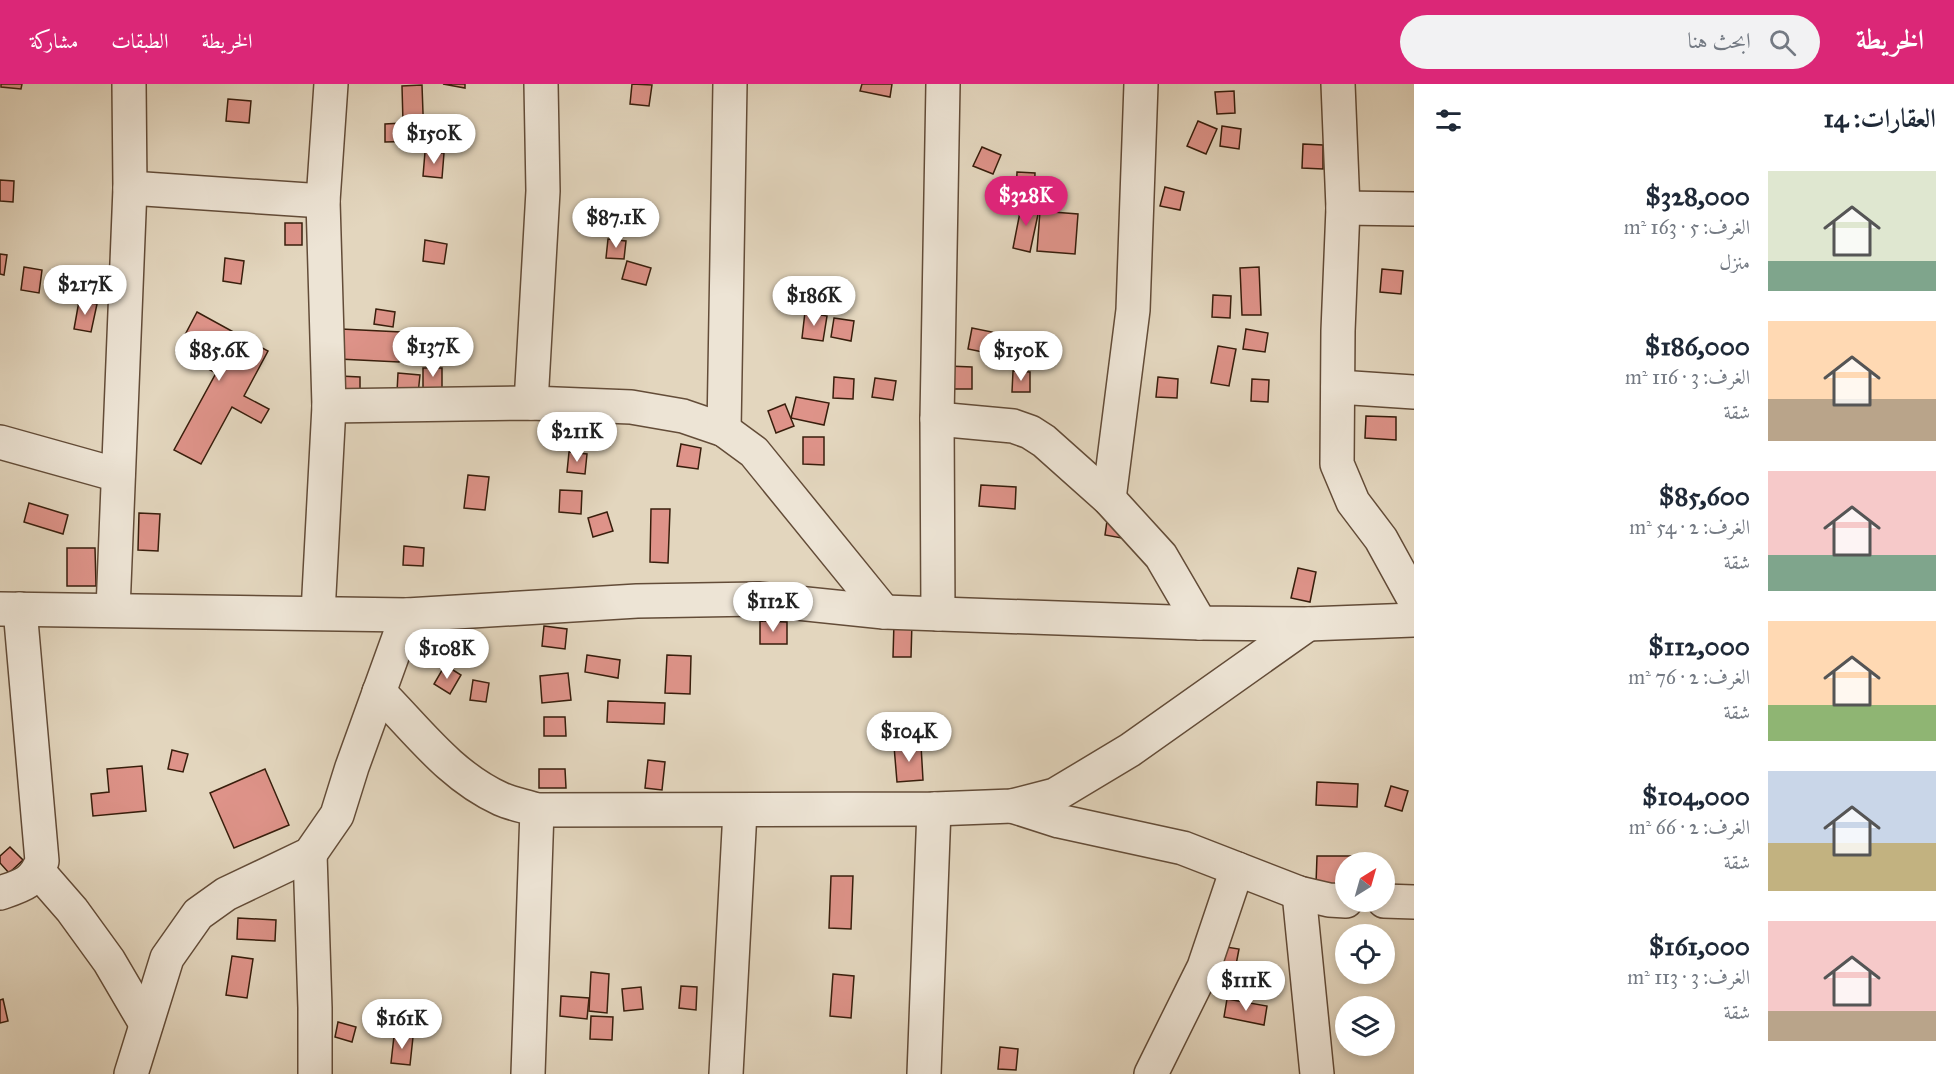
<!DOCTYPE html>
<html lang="ar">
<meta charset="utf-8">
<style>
body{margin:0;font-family:"IM FELL Great Primer",Amiri,serif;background:#f2f2f3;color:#1f2937;direction:rtl;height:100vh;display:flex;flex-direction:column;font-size:22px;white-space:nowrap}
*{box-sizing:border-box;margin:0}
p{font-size:20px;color:#747a83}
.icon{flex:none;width:33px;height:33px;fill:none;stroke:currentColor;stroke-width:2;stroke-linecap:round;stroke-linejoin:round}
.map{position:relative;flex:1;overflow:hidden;direction:ltr}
.details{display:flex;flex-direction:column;background:#fff;width:540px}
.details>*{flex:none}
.needle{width:39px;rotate:37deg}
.controls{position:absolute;left:1335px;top:768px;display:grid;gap:12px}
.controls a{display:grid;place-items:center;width:60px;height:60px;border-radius:50%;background:#fff;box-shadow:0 3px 9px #0003;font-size:30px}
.price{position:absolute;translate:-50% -51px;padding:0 14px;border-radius:21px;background:#fff;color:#222;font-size:20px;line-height:39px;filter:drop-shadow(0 2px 3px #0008)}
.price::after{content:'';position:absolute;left:50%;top:36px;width:18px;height:14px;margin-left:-9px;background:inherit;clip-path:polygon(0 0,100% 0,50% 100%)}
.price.current{background:#db2777;color:#fff}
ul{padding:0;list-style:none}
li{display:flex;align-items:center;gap:18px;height:150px;padding:0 18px}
li span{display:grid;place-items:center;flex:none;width:168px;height:120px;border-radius:0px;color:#555}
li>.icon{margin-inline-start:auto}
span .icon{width:72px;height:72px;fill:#fffc;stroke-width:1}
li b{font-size:26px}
h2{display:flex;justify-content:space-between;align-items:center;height:72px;padding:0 18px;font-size:26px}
header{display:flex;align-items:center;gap:36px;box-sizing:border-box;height:84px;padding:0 30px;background:#db2777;color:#fff}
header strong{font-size:28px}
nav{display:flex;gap:33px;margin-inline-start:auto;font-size:21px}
.search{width:420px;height:54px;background:#f2f2f3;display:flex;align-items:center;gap:15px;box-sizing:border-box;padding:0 21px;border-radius:33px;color:#747a83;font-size:22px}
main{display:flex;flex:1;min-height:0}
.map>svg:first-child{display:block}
</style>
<header>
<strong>الخريطة</strong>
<div class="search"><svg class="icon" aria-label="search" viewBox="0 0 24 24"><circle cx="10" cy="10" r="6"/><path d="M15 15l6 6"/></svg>ابحث هنا</div>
<nav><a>الخريطة</a><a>الطبقات</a><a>مشاركة</a></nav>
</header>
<main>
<section class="details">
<h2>العقارات: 14<svg class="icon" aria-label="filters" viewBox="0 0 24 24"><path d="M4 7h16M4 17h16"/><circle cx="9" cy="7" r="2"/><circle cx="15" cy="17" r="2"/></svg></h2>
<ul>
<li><span style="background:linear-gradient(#dfe7d0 75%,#7fa58c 0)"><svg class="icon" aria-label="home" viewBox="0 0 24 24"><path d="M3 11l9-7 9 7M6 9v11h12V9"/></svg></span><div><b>$328,000</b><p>الغرف: 5 · 163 m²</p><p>منزل</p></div></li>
<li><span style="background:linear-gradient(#ffd9b3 65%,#b9a48a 0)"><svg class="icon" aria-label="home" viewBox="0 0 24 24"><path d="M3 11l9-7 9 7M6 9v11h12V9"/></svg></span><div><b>$186,000</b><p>الغرف: 3 · 116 m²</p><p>شقة</p></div></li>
<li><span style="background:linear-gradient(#f6c9c9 70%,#7fa58c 0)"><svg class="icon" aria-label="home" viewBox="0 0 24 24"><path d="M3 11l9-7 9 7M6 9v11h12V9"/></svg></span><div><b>$85,600</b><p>الغرف: 2 · 54 m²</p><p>شقة</p></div></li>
<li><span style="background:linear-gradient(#ffd9b3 70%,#8fb573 0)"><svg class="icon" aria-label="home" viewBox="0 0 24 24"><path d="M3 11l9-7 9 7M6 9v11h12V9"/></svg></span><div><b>$112,000</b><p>الغرف: 2 · 76 m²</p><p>شقة</p></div></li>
<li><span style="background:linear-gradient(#c9d6e8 60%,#c2b280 0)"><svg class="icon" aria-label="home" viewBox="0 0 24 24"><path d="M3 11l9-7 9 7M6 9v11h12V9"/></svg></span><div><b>$104,000</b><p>الغرف: 2 · 66 m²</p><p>شقة</p></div></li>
<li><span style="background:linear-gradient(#f6c9c9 75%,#b9a48a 0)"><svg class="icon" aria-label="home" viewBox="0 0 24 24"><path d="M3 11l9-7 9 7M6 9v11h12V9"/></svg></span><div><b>$161,000</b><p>الغرف: 3 · 113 m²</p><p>شقة</p></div></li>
</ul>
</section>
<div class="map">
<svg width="1414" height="990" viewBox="0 0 1414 990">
<rect width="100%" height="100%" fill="#e3d6be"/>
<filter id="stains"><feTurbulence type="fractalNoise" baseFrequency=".00333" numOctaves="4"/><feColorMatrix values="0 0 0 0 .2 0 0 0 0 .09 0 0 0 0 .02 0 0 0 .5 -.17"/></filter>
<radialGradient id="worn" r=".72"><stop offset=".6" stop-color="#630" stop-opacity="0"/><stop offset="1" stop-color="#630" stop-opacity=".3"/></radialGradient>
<!-- building -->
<g fill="#de9389" stroke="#381e0c" stroke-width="1.5">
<path d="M1,0H22L21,5L1,3Z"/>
<path d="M443,0H465V4Z"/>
<path d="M632,0L652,1L649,22L630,20Z"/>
<path d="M862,0H892L890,13L860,7Z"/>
<path d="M422,1L424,57L385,58V40L403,39L402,2Z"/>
<path d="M1234,7L1235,29L1217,30L1215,8Z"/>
<path d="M228,15L251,17L249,39L226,37Z"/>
<path d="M1198,37L1217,45L1206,70L1187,62Z"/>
<path d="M1222,42L1241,45L1239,65L1220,62Z"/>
<path d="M1303,60L1323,61V85L1302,84Z"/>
<path d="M982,63L1001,71L993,90L973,82Z"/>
<path d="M425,68L444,69L442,94L423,92Z"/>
<path d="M1017,88L1035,89L1034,116L1016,115Z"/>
<path d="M0,96L14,97L13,118L0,117Z"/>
<path d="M1165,103L1184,108L1180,126L1160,122Z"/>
<path d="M1022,118L1040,121L1030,168L1013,164Z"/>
<path d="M1040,127L1078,130L1075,170L1037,167Z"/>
<rect x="285" y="139" width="17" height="22"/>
<path d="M608,155L626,157L624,175L606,174Z"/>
<path d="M425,156L447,160L444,180L423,177Z"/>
<path d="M0,170L7,171L4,191L0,190Z"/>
<path d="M225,174L244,177L241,200L223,197Z"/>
<path d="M627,177L651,184L646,201L622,195Z"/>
<path d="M24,183L42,186L39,209L21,206Z"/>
<path d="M1259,183L1261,231H1242L1240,184Z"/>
<path d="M1382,185L1403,187L1401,210L1380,208Z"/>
<path d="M1213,211L1231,212L1230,234L1212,233Z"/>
<path d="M79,217L97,220L91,248L74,245Z"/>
<path d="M376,225L395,228L393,243L374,240Z"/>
<path d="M197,228L268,267L244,312L269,325L261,339L232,323L201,380L174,366L216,289L176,268Z"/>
<path d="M805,228L827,232L823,257L802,254Z"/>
<path d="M834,234L854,237L851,257L831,253Z"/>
<path d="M972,244L992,248L988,269L968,265Z"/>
<path d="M341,245L401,248L399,278L339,275Z"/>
<path d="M1246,245L1268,249L1265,268L1243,265Z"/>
<path d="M1218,262L1236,265L1229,302L1211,299Z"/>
<path d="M948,282L972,283V305H948Z"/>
<path d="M423,284H442V305L423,304Z"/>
<path d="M1013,287L1030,288V308H1012Z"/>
<path d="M398,289L420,291L418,310L397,308Z"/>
<path d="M340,292L360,293V313H339Z"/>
<path d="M834,293L854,295L853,315L833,314Z"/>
<path d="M1158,293L1178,295L1177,314L1156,313Z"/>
<path d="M875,294L896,297L893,316L872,313Z"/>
<path d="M1252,295L1269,296L1268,318L1251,317Z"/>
<path d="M796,313L829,319L824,341L791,334Z"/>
<path d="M785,320L794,342L776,349L768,327Z"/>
<path d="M1366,332L1396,333V356L1365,354Z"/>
<path d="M803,353H824V381L803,380Z"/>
<path d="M681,360L701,364L698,385L677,382Z"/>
<path d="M569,368L587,370L585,390L567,388Z"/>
<path d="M468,391L489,393L485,426L464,424Z"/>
<path d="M981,401L1016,403L1015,425L979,422Z"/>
<path d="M560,406L582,407L581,430L559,428Z"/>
<path d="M29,419L68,431L63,450L24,438Z"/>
<path d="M651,425H670L668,479L650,478Z"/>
<path d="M607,428L613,447L593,453L588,434Z"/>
<path d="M139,429L160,430L158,467L138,466Z"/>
<path d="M1108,430L1127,455L1105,451Z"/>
<path d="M404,462L424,464L423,482L403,481Z"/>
<path d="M67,464H95L96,502H67Z"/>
<path d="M1298,484L1316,488L1310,518L1291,514Z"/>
<path d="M760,537L787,538V560H760Z"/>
<path d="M894,538H912L911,573H893Z"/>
<path d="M544,542L567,545L565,565L542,562Z"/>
<path d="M587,571L620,576L618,594L585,588Z"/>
<path d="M667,571L691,572L690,610L665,609Z"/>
<path d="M445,581L461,591L450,610L434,600Z"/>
<path d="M568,589L571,616L542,619L540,592Z"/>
<path d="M473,596L489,599L486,618L470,616Z"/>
<path d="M608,617L665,619L664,640L607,638Z"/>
<path d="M544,633H565L566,652H544Z"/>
<path d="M921,661L923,696L897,698L894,662Z"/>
<path d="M172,666L188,670L183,688L168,685Z"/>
<path d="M648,676L665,678L662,706L645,704Z"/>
<path d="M142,682L146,727L93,732L91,710L109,708L107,685Z"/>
<path d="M265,685L289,741L234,764L210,709Z"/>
<path d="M539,685H565L566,704H539Z"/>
<path d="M1317,698L1358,700L1357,723L1316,721Z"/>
<path d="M1391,702L1408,707L1402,727L1385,722Z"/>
<path d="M10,763L23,776L9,789L0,779V772Z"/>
<path d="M1317,772H1351V778H1346V801L1316,800Z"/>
<path d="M831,792H853L851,845L829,844Z"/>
<path d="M238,834L276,836L275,857L237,855Z"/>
<path d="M1220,862L1239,865L1235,886L1217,882Z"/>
<path d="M232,872L253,875L247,914L226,911Z"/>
<path d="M591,888L609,890L607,929L589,927Z"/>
<path d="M833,890L854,892L851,934L830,932Z"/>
<path d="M681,902L697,903L696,926L679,924Z"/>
<path d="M641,903L643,925L624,927L622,905Z"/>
<path d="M561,912L589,914L587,935L560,932Z"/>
<path d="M3,915L8,937L0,939V916Z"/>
<path d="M1227,915L1267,922L1264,941L1224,933Z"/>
<path d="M591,932L613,933L612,956L590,955Z"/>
<path d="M338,938L356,943L352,958L335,953Z"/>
<path d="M394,952L413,953L410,981L391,979Z"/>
<path d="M1000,963L1018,965L1016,986L998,985Z"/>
</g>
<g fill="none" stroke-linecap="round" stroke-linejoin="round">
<!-- minor casing -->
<g stroke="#634c38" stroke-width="36">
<g id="minor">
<path d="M1338,0L1343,124L1338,247L1337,380L1353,418L1381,455L1414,515"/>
<path d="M130,104L323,117"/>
<path d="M1343,124L1414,125"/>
<path d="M1338,303L1414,308"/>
<path d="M531,319L543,107L541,0"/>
<path d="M329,322L531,319L631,323L683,332L724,346L754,368L884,528"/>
<path d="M937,335L1013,342L1030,348L1044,357L1109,415L1161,472L1200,539"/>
<path d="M724,346L730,0"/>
<path d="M0,358L118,391"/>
<path d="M1109,415L1133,226L1141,0"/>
<path d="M0,525L407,531L637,517L758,515L884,528L1200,539L1308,540L1414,536"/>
<path d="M113,526L130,104L129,0"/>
<path d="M318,529L329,322L323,117L331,0"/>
<path d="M938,530L937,335L943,0"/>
<path d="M379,608C417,646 450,692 501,715C512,720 525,722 537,726L934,725L1012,722L1055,711L1130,666L1308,540"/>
<path d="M1012,722L1059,737L1183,764L1299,809L1329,816L1346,817"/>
<path d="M310,770L315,924V990"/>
<path d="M38,787L72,826L109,877L146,940"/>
<path d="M0,809C21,802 34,799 42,777L20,525"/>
<path d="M1299,809L1317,990"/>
<path d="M1384,817L1414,818"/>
<path d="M131,990L167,874L198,830L226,810L310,770L337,731L352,683L407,531"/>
<path d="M528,990L537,726"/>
<path d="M726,990L740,727"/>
<path d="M924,990L934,725"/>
<path d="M1151,990L1204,883L1237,785"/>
</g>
</g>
<!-- minor -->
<use href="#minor" stroke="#ede4d5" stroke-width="33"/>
</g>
<rect width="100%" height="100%" filter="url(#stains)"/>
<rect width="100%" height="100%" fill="url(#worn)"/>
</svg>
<div class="controls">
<a><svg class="needle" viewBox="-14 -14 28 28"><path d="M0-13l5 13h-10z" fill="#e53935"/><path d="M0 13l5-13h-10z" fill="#747a83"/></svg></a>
<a><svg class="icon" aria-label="locate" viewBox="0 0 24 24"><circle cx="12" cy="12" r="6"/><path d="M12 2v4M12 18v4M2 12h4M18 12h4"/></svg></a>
<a><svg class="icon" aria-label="layers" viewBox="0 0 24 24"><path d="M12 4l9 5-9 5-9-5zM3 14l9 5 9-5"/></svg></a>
</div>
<b class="price" style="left:434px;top:81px">$150K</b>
<b class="price current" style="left:1026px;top:143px">$328K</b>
<b class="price" style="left:616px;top:165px">$87.1K</b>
<b class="price" style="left:85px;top:232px">$217K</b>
<b class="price" style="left:814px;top:243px">$186K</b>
<b class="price" style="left:433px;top:294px">$137K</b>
<b class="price" style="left:219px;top:298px">$85.6K</b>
<b class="price" style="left:1021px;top:298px">$150K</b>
<b class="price" style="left:577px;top:379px">$211K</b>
<b class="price" style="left:773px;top:549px">$112K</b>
<b class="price" style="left:447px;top:596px">$108K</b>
<b class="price" style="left:909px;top:679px">$104K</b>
<b class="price" style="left:1246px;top:928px">$111K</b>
<b class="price" style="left:402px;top:966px">$161K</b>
</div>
</main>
